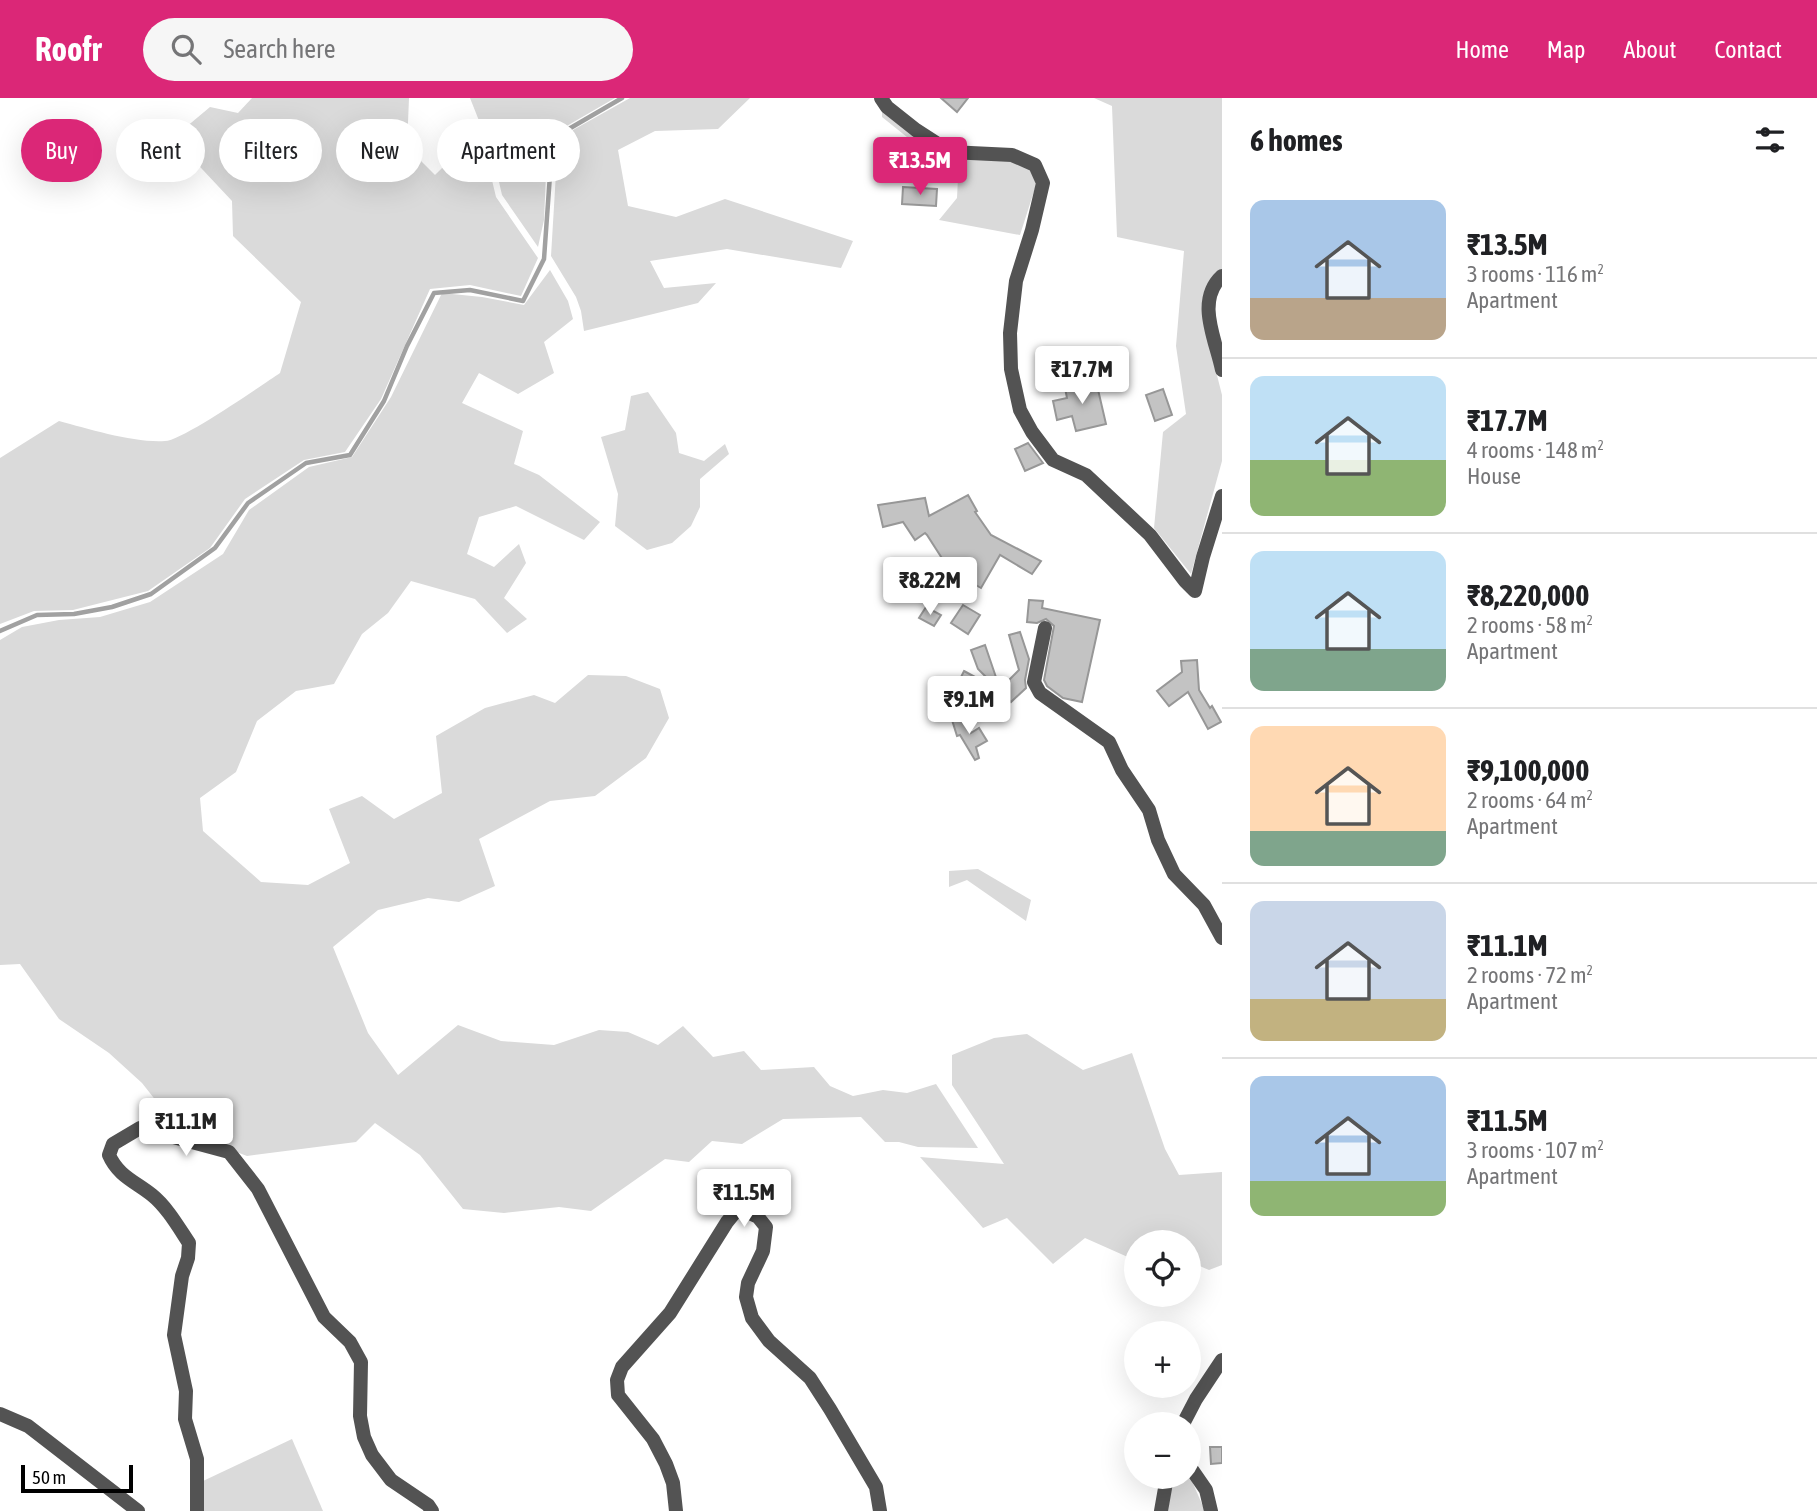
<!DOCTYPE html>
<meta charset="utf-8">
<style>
body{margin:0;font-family:"Asap Condensed",sans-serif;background:#f6f6f6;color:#202124;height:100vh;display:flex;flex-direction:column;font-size:26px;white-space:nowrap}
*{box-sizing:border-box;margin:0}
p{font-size:23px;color:#757577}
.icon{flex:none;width:38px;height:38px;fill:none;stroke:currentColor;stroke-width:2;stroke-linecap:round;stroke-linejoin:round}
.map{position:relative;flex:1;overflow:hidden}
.sheet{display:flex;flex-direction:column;background:#fff;width:595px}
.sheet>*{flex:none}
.guide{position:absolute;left:21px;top:21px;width:665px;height:63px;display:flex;gap:14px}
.buttons{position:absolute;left:1124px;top:1132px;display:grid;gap:14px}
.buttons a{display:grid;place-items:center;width:77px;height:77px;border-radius:50%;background:#fff;box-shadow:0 7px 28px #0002;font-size:35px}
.scale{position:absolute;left:21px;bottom:18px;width:112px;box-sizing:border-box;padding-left:7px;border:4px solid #000;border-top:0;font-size:19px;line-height:24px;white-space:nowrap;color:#000;-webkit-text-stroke:5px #fff;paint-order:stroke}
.price{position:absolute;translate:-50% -60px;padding:0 16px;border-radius:7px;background:#fff;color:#222;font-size:23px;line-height:46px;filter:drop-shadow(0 2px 4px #0008)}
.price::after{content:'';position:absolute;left:50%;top:42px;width:21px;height:16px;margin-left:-10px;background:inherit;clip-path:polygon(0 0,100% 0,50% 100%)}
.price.current{background:#db2777;color:#fff}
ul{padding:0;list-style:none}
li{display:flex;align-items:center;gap:21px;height:175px;padding:0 28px}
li+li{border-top:2px solid #e0e0e0}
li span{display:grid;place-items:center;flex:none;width:196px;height:140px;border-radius:14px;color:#555}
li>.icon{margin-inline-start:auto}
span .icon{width:84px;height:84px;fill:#fffc;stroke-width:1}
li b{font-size:30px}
h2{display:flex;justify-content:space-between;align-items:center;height:84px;padding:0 28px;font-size:30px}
.pill{padding:0 24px;border-radius:32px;background:#fff;box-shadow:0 7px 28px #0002;font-size:24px;line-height:63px}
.pill.current{background:#db2777;color:#fff}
header{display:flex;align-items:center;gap:42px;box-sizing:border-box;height:98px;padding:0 35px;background:#db2777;color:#fff}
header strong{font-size:33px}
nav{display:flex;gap:38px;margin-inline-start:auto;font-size:24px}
.search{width:490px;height:63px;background:#f6f6f6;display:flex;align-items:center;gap:18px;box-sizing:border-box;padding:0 24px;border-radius:38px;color:#757577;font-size:26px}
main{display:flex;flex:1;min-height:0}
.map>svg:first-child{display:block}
</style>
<header>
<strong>Roofr</strong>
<div class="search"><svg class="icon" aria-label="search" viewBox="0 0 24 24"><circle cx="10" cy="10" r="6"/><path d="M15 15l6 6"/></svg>Search here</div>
<nav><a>Home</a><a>Map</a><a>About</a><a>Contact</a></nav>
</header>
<main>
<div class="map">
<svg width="1222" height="1413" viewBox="0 0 1222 1413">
<rect width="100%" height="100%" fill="#fff"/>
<!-- green -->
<g fill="#dadada">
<path d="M252,0H409L407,49L435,77C452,61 463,47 469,25L486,57L496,99L538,160L521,198L470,187L430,191L381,301L345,354L304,362L245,401L210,450L148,493L73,512L34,513L0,526V360L59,323C89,331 134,345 165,343C182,343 262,287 280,275L301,204L233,138L232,103L173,40L210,9L238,15Z"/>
<path d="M470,0H615L565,29L546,76L544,122L538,149L502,97L493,58Z"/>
<path d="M630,0H750L718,31L655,33L618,52L628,108L676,119L725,101L853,143L841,170L727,151L650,163L664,190L716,185L698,205L584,233L581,213L576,199L551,158L556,75L573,32Z"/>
<path d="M1094,0H1222V174L1205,230L1222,297V363L1191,476L1154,430L1163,334L1186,316L1176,248L1184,153L1117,139L1112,8Z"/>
<path d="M882,11L952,59L1014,63L1031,71L1036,87L1020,137L939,122L957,100L958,80L882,19Z"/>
<path d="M550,172L568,203L573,221L544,244L554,275L518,296L479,275L462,305L523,333L514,366L539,377L600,424L584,442L516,408L479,419L467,456L494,469L519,446L526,465L504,500L527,521L507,535L475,501L411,483L388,515L362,536L334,586L296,593L257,623L236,674L200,700L203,733L261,784L308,787L350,765L329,711L362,698L394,721L442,695L436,638L485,610L534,597L555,605L588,577L626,578L660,591L669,620L646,660L595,698L550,703L479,741L495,788L459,804L428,800L378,812L333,849L368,935L398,977L458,927L501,943L554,947L599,932L628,934L658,947L683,928L713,959L744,953L761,972L814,969L830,988L853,998L883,992L907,995L936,986L978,1050L918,1049L899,1044H885L861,1019L783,1021L742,1046L712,1043L689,1064L665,1061L591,1113L559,1109L504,1115L463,1111L420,1057L375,1025L356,1044L247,1058L179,1032L142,985L109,955L59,921L20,866L0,867V542L22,529L59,522L100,519L150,504L223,456L249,412L309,369L352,359L391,299L442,195L482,199L524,207Z"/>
<path d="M648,294L676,335L679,355L704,363L725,346L729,356L700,381V409L691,428L672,445L647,452L615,428L618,396L601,339L625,332L631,298Z"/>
<path d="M978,771L1031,802L1026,823L967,782L949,789V773Z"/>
<path d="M1027,936L1083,972L1132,955L1165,1051L1179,1077L1222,1074V1167L1209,1172L1188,1163V1144H1136V1157L1130,1160L1085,1140L1053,1166L1007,1120L983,1130L920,1059L1004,1066L952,987V957L994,940Z"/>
<path d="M292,1341L323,1413H203V1383Z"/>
<path d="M1188,1374L1205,1413H1168L1173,1379H1188Z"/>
</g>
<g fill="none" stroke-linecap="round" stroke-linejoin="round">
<!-- stream -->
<path stroke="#a1a1a1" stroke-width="4.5" d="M0,533L37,517L74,516L112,509L151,496L215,450L248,405L306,365L350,357L384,303L407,248L434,195L470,192L523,203L544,161L550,77L567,32L622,0"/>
</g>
<!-- building -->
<g fill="#c3c3c3" stroke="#979797" stroke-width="2">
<path d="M941,0H968L957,14Z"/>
<path d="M903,89L937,91L936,108L902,106Z"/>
<path d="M1096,283L1106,326L1076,333L1072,318L1057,322L1053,303L1067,300L1065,290Z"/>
<path d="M1163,291L1172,317L1155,323L1146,297Z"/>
<path d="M1028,345L1043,365L1025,373L1015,351Z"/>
<path d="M968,397L977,413L975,414L991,437L1041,463L1032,476L1000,457L981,490L974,486L967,497L950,485L954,479L927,437L925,435L915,442L903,424L883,429L878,407L925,400L929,418Z"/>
<path d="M1029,502L1043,503L1042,510L1100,522L1082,604L1063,600L1047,588L1044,582L1054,528L1046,521L1037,525L1027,524Z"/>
<path d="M963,507L980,517L968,536L951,525Z"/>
<path d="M926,509L941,517L934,528L919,520Z"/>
<path d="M1020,534L1029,561L1025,582L1026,590L1011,604L978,571L971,552L985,547L1000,591L1019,572L1009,537Z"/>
<path d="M1197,562L1199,592L1210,610L1212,608L1221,624L1208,631L1188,594L1169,608L1157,593L1182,574L1181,563Z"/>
<path d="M964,573L986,585L988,599L974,600L955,591Z"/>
<path d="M965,618L971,635L979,630L987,643L976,649L979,660L975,662L960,637L957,638L952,622Z"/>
<path d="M1210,1349H1222V1365L1211,1366Z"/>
</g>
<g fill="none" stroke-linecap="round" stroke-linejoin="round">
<!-- minor -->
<g stroke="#535353" stroke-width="14">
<path d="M881,0L887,9L916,32L950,54L1012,57L1035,67L1043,85L1032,132L1016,183L1010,235L1011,271L1020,312L1032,334L1053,362L1086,377L1150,437L1185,483L1195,493L1203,459L1222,398"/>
<path d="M1222,178C1195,203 1216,242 1222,272"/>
<path d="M1045,530L1034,584L1040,595L1109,644L1122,672L1149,712L1158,742L1174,776L1204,807L1222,840"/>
<path d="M0,1316L28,1328L138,1413"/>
<path d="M1183,1326L1196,1301L1222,1262"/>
<path d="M1188,1366L1206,1392L1211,1413"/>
<path d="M197,1413V1361L185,1321L186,1293L174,1237L182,1178L188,1160L189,1145C179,1130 167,1109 152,1097C136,1084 118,1078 109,1057L113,1046L140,1030L229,1054L258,1091L324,1219L350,1244L361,1264L360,1318L364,1339L372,1357L391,1382L428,1407L432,1413"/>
<path d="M676,1413L673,1385L666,1366L653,1341L618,1297L617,1282L622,1269L670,1215L727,1124L736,1113L741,1111L758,1119L766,1129L763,1153L748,1185L746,1199L752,1220L769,1243L810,1280L830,1311L876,1389L880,1413"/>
<path d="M1161,1413L1167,1379"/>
</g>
</g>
</svg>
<div class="buttons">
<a><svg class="icon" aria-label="locate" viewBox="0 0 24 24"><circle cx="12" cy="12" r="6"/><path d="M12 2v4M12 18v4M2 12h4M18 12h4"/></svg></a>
<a>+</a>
<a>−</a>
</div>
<div class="scale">50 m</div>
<b class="price current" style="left:920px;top:99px">₹13.5M</b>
<b class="price" style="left:1082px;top:308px">₹17.7M</b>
<b class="price" style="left:930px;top:519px">₹8.22M</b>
<b class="price" style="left:969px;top:638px">₹9.1M</b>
<b class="price" style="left:186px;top:1060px">₹11.1M</b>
<b class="price" style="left:744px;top:1131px">₹11.5M</b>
<div class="guide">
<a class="pill current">Buy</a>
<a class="pill">Rent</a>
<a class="pill">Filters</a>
<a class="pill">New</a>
<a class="pill">Apartment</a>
</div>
</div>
<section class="sheet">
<h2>6 homes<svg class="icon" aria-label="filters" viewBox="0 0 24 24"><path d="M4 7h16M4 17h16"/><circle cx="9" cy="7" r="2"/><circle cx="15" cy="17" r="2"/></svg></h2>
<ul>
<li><span style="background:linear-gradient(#a9c7e8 70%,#b9a48a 0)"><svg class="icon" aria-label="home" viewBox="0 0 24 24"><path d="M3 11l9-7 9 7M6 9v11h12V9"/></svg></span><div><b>₹13.5M</b><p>3 rooms · 116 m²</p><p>Apartment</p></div></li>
<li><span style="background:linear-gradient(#bfe0f5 60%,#8fb573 0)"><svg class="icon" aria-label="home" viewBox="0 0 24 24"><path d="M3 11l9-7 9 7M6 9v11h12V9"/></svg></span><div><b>₹17.7M</b><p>4 rooms · 148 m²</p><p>House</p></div></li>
<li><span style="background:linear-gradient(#bfe0f5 70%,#7fa58c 0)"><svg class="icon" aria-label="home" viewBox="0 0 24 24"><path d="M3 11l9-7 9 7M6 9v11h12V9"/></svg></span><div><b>₹8,220,000</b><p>2 rooms · 58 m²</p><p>Apartment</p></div></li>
<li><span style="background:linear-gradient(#ffd9b3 75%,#7fa58c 0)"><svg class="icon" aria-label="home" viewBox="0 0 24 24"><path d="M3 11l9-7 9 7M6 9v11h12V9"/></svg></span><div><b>₹9,100,000</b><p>2 rooms · 64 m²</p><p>Apartment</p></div></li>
<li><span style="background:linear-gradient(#c9d6e8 70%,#c2b280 0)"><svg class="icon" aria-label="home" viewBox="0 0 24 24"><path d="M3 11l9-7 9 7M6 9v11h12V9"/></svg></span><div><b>₹11.1M</b><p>2 rooms · 72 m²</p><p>Apartment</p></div></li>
<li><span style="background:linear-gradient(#a9c7e8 75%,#8fb573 0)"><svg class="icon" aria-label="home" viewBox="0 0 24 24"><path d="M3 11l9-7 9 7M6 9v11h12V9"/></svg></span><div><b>₹11.5M</b><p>3 rooms · 107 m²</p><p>Apartment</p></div></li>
</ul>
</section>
</main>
